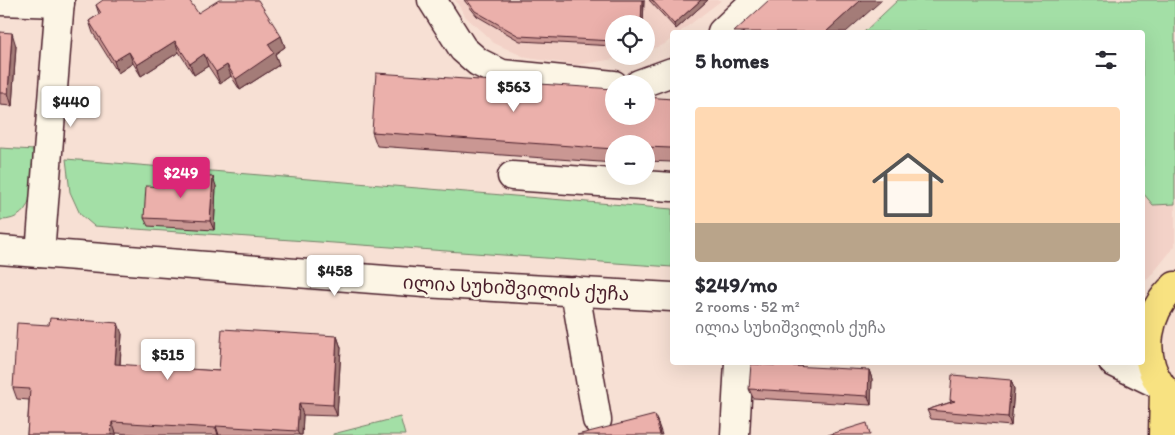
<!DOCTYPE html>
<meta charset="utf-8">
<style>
body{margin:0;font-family:Itim,"Noto Sans Georgian",sans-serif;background:#f7f7f7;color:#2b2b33;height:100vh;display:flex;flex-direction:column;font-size:19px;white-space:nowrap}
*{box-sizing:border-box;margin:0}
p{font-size:16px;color:#7c7c81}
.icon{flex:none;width:28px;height:28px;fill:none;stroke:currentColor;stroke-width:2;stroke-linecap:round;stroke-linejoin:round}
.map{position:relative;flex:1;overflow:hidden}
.side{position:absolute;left:670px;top:30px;width:475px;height:335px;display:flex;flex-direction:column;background:#fff;border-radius:5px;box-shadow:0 5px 20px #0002}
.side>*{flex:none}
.tools{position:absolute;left:605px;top:15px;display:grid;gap:10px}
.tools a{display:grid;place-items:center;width:50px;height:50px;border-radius:50%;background:#fff;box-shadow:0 5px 20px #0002;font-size:25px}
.price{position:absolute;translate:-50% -42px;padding:0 11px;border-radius:5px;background:#fff;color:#222;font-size:16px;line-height:32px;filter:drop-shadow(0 1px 2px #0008)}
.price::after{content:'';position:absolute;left:50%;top:30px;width:15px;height:11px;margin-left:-8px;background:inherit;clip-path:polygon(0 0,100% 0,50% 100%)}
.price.selected{background:#db2777;color:#fff}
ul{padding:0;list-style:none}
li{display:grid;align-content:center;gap:10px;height:265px;padding:0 25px}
li span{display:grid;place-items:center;height:155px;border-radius:5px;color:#555}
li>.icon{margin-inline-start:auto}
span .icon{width:90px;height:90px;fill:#fffc;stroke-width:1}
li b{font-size:21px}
h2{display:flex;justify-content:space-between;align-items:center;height:60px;padding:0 25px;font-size:21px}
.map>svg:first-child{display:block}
</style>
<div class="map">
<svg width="1175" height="435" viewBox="0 0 1175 435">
<rect width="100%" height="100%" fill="#f7e0d4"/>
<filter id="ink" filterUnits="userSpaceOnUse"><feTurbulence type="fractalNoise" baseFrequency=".02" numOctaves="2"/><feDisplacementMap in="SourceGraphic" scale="10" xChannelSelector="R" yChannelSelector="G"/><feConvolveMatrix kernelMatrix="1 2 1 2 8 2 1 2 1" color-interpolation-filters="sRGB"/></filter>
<g filter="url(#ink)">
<!-- built -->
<g fill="#f3d2c8">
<path d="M455,0H722L680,32H672V38L665,44L646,51V24H614V56H632L578,65L527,58L494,43L466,17Z"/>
<path d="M1142,193L1153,205L1175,204V246L1149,278L1143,282Z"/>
</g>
<!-- green -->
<g fill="#a3dfa6" stroke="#767f68">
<path d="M898,0H1175V204L1153,205L1143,193L1142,32H864Z"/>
<path d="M0,148L35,150C33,177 38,221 0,220Z"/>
<path d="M66,159L672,209V267L94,226L80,214L70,192Z"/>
<path d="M400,417L405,435H333V434Z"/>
</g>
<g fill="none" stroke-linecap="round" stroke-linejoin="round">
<!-- minor casing -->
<g stroke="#4a1f2b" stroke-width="31">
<g id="minor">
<path d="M432,0L463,49L478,62L502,74L614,85"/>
<path d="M0,1L60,3"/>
<path d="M722,32L756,0"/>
<path d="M639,84L672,72"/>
<path d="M512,176L672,187"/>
<path d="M0,250L424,283L672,297"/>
<path d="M40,253L60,0"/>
<path d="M575,291L597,420"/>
<path d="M1113,362L1160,385"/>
<path d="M735,435L739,362"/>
</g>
</g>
<!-- major casing -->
<g stroke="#4a1f2b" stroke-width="31">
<g id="major">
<path d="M1175,286C1147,311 1139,354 1161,386C1164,391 1170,395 1175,399"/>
<path d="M1163,435L1164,389"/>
</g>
</g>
<!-- minor -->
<use href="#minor" stroke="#fcf5e5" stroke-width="28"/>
<!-- major -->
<use href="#major" stroke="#f8e281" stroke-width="28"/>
</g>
<!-- wall -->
<g fill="#ca9793" stroke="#4a1f2b">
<path d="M464,0H644L643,24H614V46L520,41L477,16Z"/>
<path d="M649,0H708L676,29Z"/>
<path d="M96,5L198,13L281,36L285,47L275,54L279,65L240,90L231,76L220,84L208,66L194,75L179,52L141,76L133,63L118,73L93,33L89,21L99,14Z"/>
<path d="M0,32L16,46L12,106L0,105Z"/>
<path d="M672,99V162L646,161V144H614V163L377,146L372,132L614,116Z"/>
<path d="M216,186L214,230L148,226L144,218Z"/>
<path d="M122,334L120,365L219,371L337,336L341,348L337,416L303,415L302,435H146L116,433V435H27L29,400L17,399L13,388Z"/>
<path d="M869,370L872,379L871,405L753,398L749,389Z"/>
<path d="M1011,380L1014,389L1011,426L931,419L927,410L951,402L950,400Z"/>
</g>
<!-- shaded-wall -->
<g fill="#a47b78" stroke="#4a1f2b">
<path d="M642,0H644L643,24H641Z"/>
<path d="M701,0H708L676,29L674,24Z"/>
<path d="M861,0H882L846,32H826Z"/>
<path d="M12,33L16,46L12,106L8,93Z"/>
<path d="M281,36L285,47L275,54L279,65L240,90L236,79L268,44Z"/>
<path d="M175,41L179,52L141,76L137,65Z"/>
<path d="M129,52L133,63L118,73L114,61Z"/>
<path d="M204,54L208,66L194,75L190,64Z"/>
<path d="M227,65L231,76L220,84L216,72Z"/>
<path d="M213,177L216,186L214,230L210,221Z"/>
<path d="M118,323L122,334L119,376L115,364Z"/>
<path d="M337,336L341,348L337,416L333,405Z"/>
<path d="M869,370L872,379L871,405L868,396Z"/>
<path d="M1011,380L1014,389L1011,426L1008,417Z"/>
<path d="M299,403L303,415L302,435H299L297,431Z"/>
<path d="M655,415L660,429L662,435H660Z"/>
<path d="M112,422L116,433V435H111Z"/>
<path d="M216,426L219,435H218L216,428Z"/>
</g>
<!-- building -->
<g fill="#ebb0ab" stroke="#4a1f2b">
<path d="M103,0H189L198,13L219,0H258L281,36L268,44L274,53L236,79L227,65L216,72L204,54L190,64L175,41L137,65L129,52L114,61L89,21L101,13L96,5Z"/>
<path d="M467,0H642L641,24H614V41L519,36L475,11Z"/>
<path d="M652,0H701L674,24Z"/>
<path d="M769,0H861L826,32H734Z"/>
<path d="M0,32L12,33L8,93H0Z"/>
<path d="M376,73L614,89V116H646V97L672,99V147L670,148L646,147V144H614V149L372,132Z"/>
<path d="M172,175L213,177L210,221L144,218L146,186L172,187Z"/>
<path d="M50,318L118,323L115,364L219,371L222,329L337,336L333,405L299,403L297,431L216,426V428L112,422L111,435H27L30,389L13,388L17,323L49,325Z"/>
<path d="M751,364L869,370L868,396L749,389Z"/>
<path d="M952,375L1011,380L1008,417L927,410L955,401L950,400Z"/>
<path d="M655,415L660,435H577Z"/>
<path d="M867,423L870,435H828Z"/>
</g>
</g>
<g text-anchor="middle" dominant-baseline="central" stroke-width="5" stroke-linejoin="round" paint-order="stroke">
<!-- street labels -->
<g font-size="19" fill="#4a1f2b" stroke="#fcf5e5">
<text transform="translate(516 288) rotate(3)">ილია სუხიშვილის ქუჩა</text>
</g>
</g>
</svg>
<div class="tools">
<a><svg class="icon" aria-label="locate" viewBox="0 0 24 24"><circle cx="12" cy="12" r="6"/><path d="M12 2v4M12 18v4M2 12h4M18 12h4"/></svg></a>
<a>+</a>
<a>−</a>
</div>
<b class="price" style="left:514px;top:113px">$563</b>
<b class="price" style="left:71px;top:128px">$440</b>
<b class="price selected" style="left:181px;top:199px">$249</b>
<b class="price" style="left:335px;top:297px">$458</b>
<b class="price" style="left:168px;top:381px">$515</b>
<section class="side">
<h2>5 homes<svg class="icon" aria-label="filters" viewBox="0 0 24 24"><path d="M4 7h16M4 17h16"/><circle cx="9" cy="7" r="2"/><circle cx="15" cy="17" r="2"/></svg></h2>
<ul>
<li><span style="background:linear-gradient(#ffd9b3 75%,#b9a48a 0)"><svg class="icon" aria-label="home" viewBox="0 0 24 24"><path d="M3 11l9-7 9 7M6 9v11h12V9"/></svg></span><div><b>$249/mo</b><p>2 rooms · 52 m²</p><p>ილია სუხიშვილის ქუჩა</p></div></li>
</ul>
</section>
</div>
